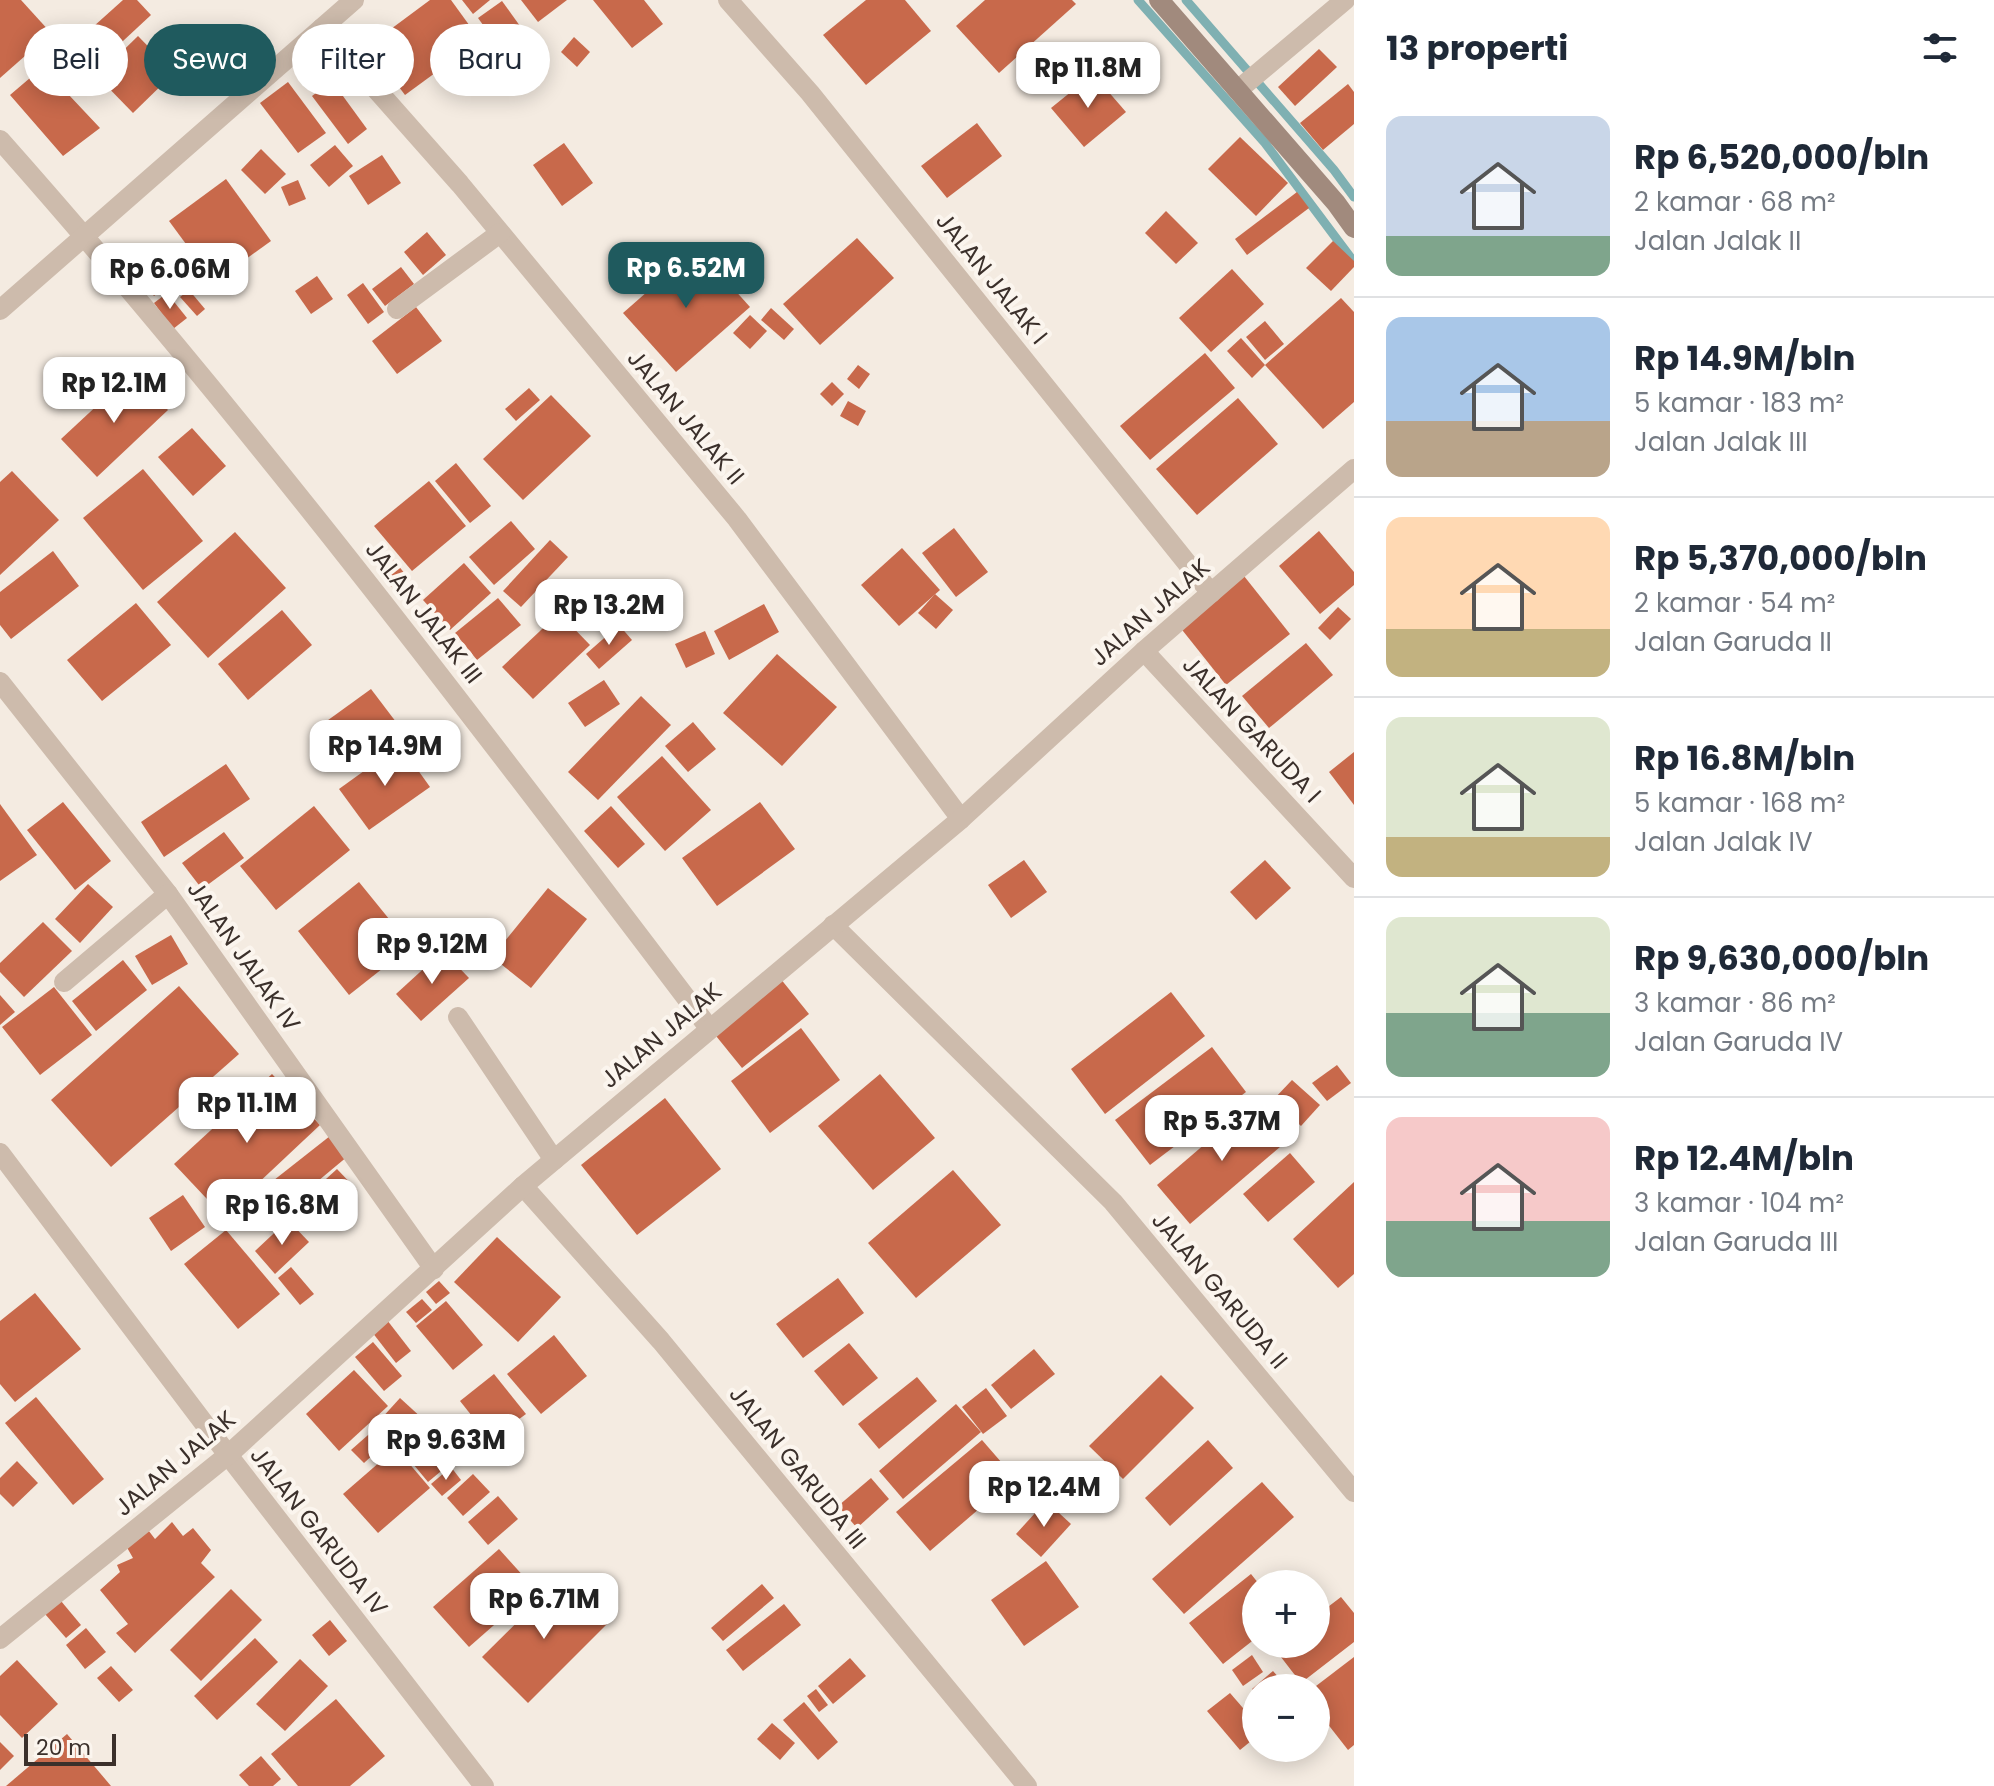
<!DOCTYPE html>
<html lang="id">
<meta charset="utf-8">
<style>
body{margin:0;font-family:Poppins,sans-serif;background:#f2f2f3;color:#1f2937;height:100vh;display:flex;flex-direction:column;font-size:30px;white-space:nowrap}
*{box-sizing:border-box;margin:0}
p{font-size:26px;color:#747a83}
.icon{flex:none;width:44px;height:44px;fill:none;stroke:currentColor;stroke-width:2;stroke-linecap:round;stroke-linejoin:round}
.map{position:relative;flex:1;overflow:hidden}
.drawer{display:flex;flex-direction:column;background:#fff;width:640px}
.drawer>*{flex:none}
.guide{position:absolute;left:24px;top:24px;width:760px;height:72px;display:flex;gap:16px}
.controls{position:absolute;left:1242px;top:1570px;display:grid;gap:16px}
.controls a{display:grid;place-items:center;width:88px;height:88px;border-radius:50%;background:#fff;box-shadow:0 4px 20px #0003;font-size:40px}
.scale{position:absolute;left:24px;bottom:20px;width:92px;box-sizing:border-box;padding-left:8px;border:4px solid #3b302b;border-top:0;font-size:22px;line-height:28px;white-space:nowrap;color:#3b302b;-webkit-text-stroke:6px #fbf5ee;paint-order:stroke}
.price{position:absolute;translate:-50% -68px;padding:0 18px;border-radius:16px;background:#fff;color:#222;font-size:26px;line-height:52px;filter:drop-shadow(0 2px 4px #0008)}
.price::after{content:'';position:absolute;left:50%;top:48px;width:24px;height:18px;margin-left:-12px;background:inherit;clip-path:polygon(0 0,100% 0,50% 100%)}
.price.on{background:#1f5a5e;color:#fff}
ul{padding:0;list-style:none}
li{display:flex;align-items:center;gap:24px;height:200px;padding:0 32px}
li+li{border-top:2px solid #e0e1e3}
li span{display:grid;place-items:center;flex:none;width:224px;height:160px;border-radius:16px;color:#555}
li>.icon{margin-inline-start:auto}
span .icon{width:96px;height:96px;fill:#fffc;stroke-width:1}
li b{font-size:34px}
h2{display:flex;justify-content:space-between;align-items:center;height:96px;padding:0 32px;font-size:34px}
.pill{padding:0 28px;border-radius:36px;background:#fff;box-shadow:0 4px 20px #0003;font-size:28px;line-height:72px}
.pill.on{background:#1f5a5e;color:#fff}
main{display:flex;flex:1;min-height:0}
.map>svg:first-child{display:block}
</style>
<main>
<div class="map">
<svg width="1354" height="1786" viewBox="0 0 1354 1786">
<rect width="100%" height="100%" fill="#f4ebe1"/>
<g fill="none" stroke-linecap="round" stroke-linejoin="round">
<!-- stream -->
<g stroke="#7fb0b2" stroke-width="9">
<path d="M1138,0L1265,143L1354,262"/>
<path d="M1186,0L1334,170L1354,197"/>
</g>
</g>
<!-- building -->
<g fill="#c8694b">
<path d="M0,0H21L51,33L0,78Z"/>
<path d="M123,0H137L151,15L95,67L74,44Z"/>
<path d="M430,0H451L480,40L405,95L368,46Z"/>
<path d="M462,0H490L473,14Z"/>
<path d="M521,0H567L538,22Z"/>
<path d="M593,0H644L663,24L632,48Z"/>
<path d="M866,0H905L931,31L866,85L823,35Z"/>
<path d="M985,0H1072L1076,4L999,73L956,26Z"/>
<path d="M502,1L520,26L496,43L478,18Z"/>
<path d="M138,36L174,73L133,113L97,76Z"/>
<path d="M574,37L590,52L577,67L561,52Z"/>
<path d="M64,49L92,75L68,94L100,128L63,156L10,95Z"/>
<path d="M1319,49L1337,67L1295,106L1278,87Z"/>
<path d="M1093,74L1126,112L1084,147L1051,108Z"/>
<path d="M332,81L367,129L348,144L312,96Z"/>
<path d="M288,82L326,133L298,153L260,103Z"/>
<path d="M1348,84L1354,92V124L1323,150L1300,123Z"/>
<path d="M977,123L1002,156L947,198L921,166Z"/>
<path d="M1240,137L1288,183L1256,216L1208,169Z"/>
<path d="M564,143L593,183L562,206L533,165Z"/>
<path d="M335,145L353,166L329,187L310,165Z"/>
<path d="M261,149L286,174L265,194L241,170Z"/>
<path d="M382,155L401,183L368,205L349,176Z"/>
<path d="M226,179L271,241L214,282L169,221Z"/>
<path d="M298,180L306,199L289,206L281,187Z"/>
<path d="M1297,192L1309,208L1247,255L1235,239Z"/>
<path d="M1166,211L1198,243L1176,264L1145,233Z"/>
<path d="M427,232L446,255L423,275L404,252Z"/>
<path d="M857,238L894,278L820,345L783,304Z"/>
<path d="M1333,241L1354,261V267L1331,291L1306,268Z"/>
<path d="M697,248L750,307L676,372L623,313Z"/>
<path d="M158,256L176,279L154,296L135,274Z"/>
<path d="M401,267L414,284L385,306L372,289Z"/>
<path d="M1232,269L1264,304L1211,352L1179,318Z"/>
<path d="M317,276L333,299L311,314L295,291Z"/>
<path d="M363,283L384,312L368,324L347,295Z"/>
<path d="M189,290L205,309L197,316L180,297Z"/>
<path d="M167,293L187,318L173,329L154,303Z"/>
<path d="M1341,298L1354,312V402L1323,429L1265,365Z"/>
<path d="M416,307L442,341L397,374L372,341Z"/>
<path d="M771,308L794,329L784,340L761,320Z"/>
<path d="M750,315L767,331L750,349L733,333Z"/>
<path d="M1265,321L1284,344L1265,360L1246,337Z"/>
<path d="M1241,338L1265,365L1252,378L1227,351Z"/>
<path d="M1205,353L1235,388L1150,460L1120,426Z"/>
<path d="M858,365L870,374L859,389L847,379Z"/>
<path d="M132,373L168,410L97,477L61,439Z"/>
<path d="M832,382L844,394L832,406L820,394Z"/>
<path d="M529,388L540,400L516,421L505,409Z"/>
<path d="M551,395L591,436L523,500L483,459Z"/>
<path d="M1238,398L1278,444L1197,515L1156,469Z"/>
<path d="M848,401L866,411L858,426L840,416Z"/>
<path d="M192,428L226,466L193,496L158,457Z"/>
<path d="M456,463L491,506L470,523L435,481Z"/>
<path d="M143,469L203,541L143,590L83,518Z"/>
<path d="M12,471L59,520L0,575V482Z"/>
<path d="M429,481L466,526L412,571L374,526Z"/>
<path d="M511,521L535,549L494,585L469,557Z"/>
<path d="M954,528L988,572L956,597L922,553Z"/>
<path d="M1319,531L1354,572V585L1320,614L1279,566Z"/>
<path d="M235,532L286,588L208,658L157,602Z"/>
<path d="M550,540L568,557L521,607L503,591Z"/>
<path d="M902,548L940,590L899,626L861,585Z"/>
<path d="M53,551L79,586L11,639L0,625V592Z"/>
<path d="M392,558L406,575L391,587L377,570Z"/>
<path d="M464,563L491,593L450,630L423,600Z"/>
<path d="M1244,576L1290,634L1226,685L1179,626Z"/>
<path d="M935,594L953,610L936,629L918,613Z"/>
<path d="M498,598L521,625L477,660L455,633Z"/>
<path d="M136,603L171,645L102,701L67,660Z"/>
<path d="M764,604L779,632L729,660L714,631Z"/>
<path d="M1338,607L1351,619L1330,640L1318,628Z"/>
<path d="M282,610L312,645L248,700L218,664Z"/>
<path d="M559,613L590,645L533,699L502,667Z"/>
<path d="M619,625L632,640L599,669L586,654Z"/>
<path d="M705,631L715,654L686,668L675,644Z"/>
<path d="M1306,643L1333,675L1269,728L1242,696Z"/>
<path d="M777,654L837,707L782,766L723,713Z"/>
<path d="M604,680L620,704L585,727L568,703Z"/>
<path d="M371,689L396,722L338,765L313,731Z"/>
<path d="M641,696L671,725L598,800L568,772Z"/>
<path d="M693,722L716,749L688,772L665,746Z"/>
<path d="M400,745L430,787L369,830L339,789Z"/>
<path d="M1354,752V805L1329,772Z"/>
<path d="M662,756L711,810L665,851L617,797Z"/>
<path d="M226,764L250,799L164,857L141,822Z"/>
<path d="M63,802L111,861L75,890L27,830Z"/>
<path d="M760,802L795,849L717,906L682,858Z"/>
<path d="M0,804L37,855L0,881Z"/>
<path d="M314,806L350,850L276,910L240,866Z"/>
<path d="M611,806L645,844L618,868L584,831Z"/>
<path d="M224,832L244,858L202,889L182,863Z"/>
<path d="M1024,860L1047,892L1011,918L988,885Z"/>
<path d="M1265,860L1291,888L1256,920L1230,892Z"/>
<path d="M359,882L411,946L349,995L298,931Z"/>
<path d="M88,884L113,907L80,943L55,919Z"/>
<path d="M548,888L587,919L531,988L492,957Z"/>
<path d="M43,922L72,951L24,997L0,972V963Z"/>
<path d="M171,935L188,964L152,985L135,956Z"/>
<path d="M443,951L469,978L421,1021L396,994Z"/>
<path d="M123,960L147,990L96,1031L72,1001Z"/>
<path d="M780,978L809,1014L742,1068L712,1031Z"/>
<path d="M179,986L239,1054L111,1167L51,1100Z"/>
<path d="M54,987L92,1035L40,1075L2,1027Z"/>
<path d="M1171,992L1205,1036L1105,1114L1071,1069Z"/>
<path d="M0,995L15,1012L0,1025Z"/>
<path d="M801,1028L840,1080L770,1133L731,1081Z"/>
<path d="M1212,1047L1246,1092L1150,1165L1115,1120Z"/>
<path d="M1337,1065L1351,1083L1327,1101L1312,1083Z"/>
<path d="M272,1074L320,1125L223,1216L174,1164Z"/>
<path d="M880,1074L935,1138L873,1190L818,1126Z"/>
<path d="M1292,1080L1320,1105L1301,1126L1273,1100Z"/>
<path d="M665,1098L721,1169L637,1235L581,1165Z"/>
<path d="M1254,1102L1287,1141L1190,1224L1157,1185Z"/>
<path d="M330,1136L348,1156L288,1206L269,1184Z"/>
<path d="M1290,1153L1315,1182L1268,1222L1243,1194Z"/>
<path d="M337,1169L357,1190L313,1230L293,1209Z"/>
<path d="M953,1170L1001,1225L916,1298L868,1243Z"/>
<path d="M1354,1182V1274L1338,1288L1293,1239Z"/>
<path d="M183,1195L205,1227L171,1251L149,1218Z"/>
<path d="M288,1220L309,1242L275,1274L255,1251Z"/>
<path d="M226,1230L280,1294L238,1329L184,1264Z"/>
<path d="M497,1237L561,1297L518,1342L454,1282Z"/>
<path d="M291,1267L314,1294L300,1305L278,1278Z"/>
<path d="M838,1278L864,1313L803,1358L776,1324Z"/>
<path d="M439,1281L450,1293L436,1304L426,1292Z"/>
<path d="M35,1293L81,1349L15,1402L0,1384V1321Z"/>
<path d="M422,1299L432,1310L416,1323L406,1312Z"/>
<path d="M446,1301L483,1345L453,1370L416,1326Z"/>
<path d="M387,1320L411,1351L396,1363L372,1332Z"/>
<path d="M554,1335L587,1376L541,1414L507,1374Z"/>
<path d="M373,1342L402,1376L384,1391L355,1357Z"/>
<path d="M849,1343L878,1378L843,1406L814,1371Z"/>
<path d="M1034,1349L1055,1374L1011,1409L991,1385Z"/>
<path d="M354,1370L388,1406L339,1451L306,1414Z"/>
<path d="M494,1374L526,1414L491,1440L460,1401Z"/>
<path d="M1161,1375L1194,1408L1123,1479L1089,1446Z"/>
<path d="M917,1377L937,1401L879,1449L858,1424Z"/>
<path d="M986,1388L1007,1416L983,1434L962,1407Z"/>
<path d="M36,1397L104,1479L73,1505L5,1423Z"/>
<path d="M400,1398L424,1420L404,1442L380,1420Z"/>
<path d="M956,1404L981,1432L903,1499L879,1471Z"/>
<path d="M376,1428L388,1441L364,1463L351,1450Z"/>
<path d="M422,1438L446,1467L428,1482L404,1453Z"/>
<path d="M982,1440L1015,1478L930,1551L896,1512Z"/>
<path d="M1208,1440L1233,1468L1170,1526L1145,1498Z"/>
<path d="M396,1448L430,1488L378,1533L343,1494Z"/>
<path d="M17,1461L38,1483L13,1507L0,1494V1478Z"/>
<path d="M451,1467L461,1480L442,1496L431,1484Z"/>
<path d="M473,1474L490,1492L463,1516L447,1498Z"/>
<path d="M871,1478L889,1499L857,1528L838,1506Z"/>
<path d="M1262,1482L1294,1517L1184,1614L1152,1579Z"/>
<path d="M498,1496L518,1519L488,1545L468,1522Z"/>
<path d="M1046,1501L1071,1524L1041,1557L1016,1534Z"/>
<path d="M172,1522L183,1536L193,1528L211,1550L201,1563L215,1577L135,1653L116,1633L128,1624L100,1590L120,1572L117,1565L133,1558L125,1544L145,1526L155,1539Z"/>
<path d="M499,1549L535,1589L469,1647L433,1607Z"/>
<path d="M1046,1561L1079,1607L1024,1646L991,1600Z"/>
<path d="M1251,1574L1259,1584H1256V1638L1223,1664L1189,1623Z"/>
<path d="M561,1579L607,1624L528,1703L482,1657Z"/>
<path d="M762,1584L774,1598L723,1641L711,1628Z"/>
<path d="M231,1589L262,1620L201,1681L170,1650Z"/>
<path d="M1341,1597L1354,1613V1642L1301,1683L1274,1648L1279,1644H1316V1616Z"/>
<path d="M61,1601L81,1625L66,1638L45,1614Z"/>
<path d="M784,1604L801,1625L743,1671L726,1650Z"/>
<path d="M330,1620L347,1641L329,1656L312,1635Z"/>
<path d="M86,1628L106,1652L85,1669L66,1645Z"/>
<path d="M255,1638L278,1662L217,1720L194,1696Z"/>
<path d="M1252,1655L1263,1672L1243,1686L1232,1670Z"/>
<path d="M1354,1657V1745L1348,1750L1316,1709V1686Z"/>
<path d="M850,1658L866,1676L833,1704L818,1686Z"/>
<path d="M300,1659L328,1686L285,1731L256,1704Z"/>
<path d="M17,1660L58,1704L22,1738L0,1715V1676Z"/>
<path d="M111,1666L133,1690L119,1702L97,1678Z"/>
<path d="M1273,1671L1288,1688H1256V1694L1252,1689Z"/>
<path d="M816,1689L828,1705L819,1712L807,1696Z"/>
<path d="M1230,1693L1256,1723V1737L1240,1750L1207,1711Z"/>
<path d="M336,1699L385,1756L350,1786H298L271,1754Z"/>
<path d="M804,1702L838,1742L818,1760L783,1720Z"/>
<path d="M772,1723L795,1743L780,1760L757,1739Z"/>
<path d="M67,1734L111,1786H6Z"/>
<path d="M0,1742L14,1756L0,1770Z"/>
<path d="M261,1756L281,1779L273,1786H249L239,1775Z"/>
</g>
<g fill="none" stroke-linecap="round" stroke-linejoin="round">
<!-- minor -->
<g stroke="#cdbbac" stroke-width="20">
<path d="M728,0L810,93L1211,593"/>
<path d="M322,28L460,184L737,519L961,819"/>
<path d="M1238,90L1345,0"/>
<path d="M0,140C252,424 480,726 709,1028"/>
<path d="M397,309L500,233"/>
<path d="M0,310L354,0"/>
<path d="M1144,651L1354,878"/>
<path d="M0,682L168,894L434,1269"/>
<path d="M833,925L1113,1202L1354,1492"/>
<path d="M64,982L168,894"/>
<path d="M458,1017L554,1160"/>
<path d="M0,1153L228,1455L484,1786"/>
<path d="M523,1186L661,1341L1027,1786"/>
<path d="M0,1639L228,1455L523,1186L961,819L1144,651L1354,469"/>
</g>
<!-- secondary -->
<path stroke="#a18a7d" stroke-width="20" d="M1159,0L1336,203L1354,228"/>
</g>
<g text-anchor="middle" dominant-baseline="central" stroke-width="8" stroke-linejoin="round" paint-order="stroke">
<!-- street labels -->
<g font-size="24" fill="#3b302b" stroke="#fbf5ee">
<text transform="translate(992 278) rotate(51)">JALAN JALAK I</text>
<text transform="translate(686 417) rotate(50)">JALAN JALAK II</text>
<text transform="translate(424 612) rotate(52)">JALAN JALAK III</text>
<text transform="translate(1150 612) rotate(-41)">JALAN JALAK</text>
<text transform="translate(1252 729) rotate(47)">JALAN GARUDA I</text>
<text transform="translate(244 956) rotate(55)">JALAN JALAK IV</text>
<text transform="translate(661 1035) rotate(-40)">JALAN JALAK</text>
<text transform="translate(1220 1290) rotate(50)">JALAN GARUDA II</text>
<text transform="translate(175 1463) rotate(-40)">JALAN JALAK</text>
<text transform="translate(798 1467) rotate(51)">JALAN GARUDA III</text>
<text transform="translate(319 1531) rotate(52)">JALAN GARUDA IV</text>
</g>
</g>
</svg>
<div class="controls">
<a>+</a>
<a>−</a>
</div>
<div class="scale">20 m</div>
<b class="price" style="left:1088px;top:110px">Rp 11.8M</b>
<b class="price on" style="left:686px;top:310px">Rp 6.52M</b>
<b class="price" style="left:170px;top:311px">Rp 6.06M</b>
<b class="price" style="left:114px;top:425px">Rp 12.1M</b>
<b class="price" style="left:609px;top:647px">Rp 13.2M</b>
<b class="price" style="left:385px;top:788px">Rp 14.9M</b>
<b class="price" style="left:432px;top:986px">Rp 9.12M</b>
<b class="price" style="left:247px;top:1145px">Rp 11.1M</b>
<b class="price" style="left:1222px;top:1163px">Rp 5.37M</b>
<b class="price" style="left:282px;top:1247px">Rp 16.8M</b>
<b class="price" style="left:446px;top:1482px">Rp 9.63M</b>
<b class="price" style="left:1044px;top:1529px">Rp 12.4M</b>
<b class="price" style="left:544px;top:1641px">Rp 6.71M</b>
<div class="guide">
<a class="pill">Beli</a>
<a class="pill on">Sewa</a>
<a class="pill">Filter</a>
<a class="pill">Baru</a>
</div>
</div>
<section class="drawer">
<h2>13 properti<svg class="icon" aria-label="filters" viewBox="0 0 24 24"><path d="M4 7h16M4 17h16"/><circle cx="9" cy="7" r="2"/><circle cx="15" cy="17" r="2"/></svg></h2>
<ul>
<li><span style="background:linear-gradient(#c9d6e8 75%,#7fa58c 0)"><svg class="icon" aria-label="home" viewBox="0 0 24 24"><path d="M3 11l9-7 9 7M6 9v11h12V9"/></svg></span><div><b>Rp 6,520,000/bln</b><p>2 kamar · 68 m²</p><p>Jalan Jalak II</p></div></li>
<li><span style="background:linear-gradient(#a9c7e8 65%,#b9a48a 0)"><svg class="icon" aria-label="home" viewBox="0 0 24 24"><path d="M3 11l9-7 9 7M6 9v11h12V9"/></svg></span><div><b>Rp 14.9M/bln</b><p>5 kamar · 183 m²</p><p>Jalan Jalak III</p></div></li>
<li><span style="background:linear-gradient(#ffd9b3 70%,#c2b280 0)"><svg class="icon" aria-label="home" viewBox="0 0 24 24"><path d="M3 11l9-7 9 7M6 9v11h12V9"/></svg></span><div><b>Rp 5,370,000/bln</b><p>2 kamar · 54 m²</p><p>Jalan Garuda II</p></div></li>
<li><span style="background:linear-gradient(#dfe7d0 75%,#c2b280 0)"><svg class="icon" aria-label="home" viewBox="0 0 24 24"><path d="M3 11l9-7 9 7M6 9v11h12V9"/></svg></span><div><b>Rp 16.8M/bln</b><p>5 kamar · 168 m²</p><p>Jalan Jalak IV</p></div></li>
<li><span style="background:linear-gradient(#dfe7d0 60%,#7fa58c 0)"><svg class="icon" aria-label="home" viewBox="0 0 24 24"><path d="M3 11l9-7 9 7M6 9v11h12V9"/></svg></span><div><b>Rp 9,630,000/bln</b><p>3 kamar · 86 m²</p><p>Jalan Garuda IV</p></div></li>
<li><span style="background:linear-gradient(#f6c9c9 65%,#7fa58c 0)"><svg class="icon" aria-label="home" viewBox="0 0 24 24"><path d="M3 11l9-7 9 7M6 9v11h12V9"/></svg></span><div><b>Rp 12.4M/bln</b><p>3 kamar · 104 m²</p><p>Jalan Garuda III</p></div></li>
</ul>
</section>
</main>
